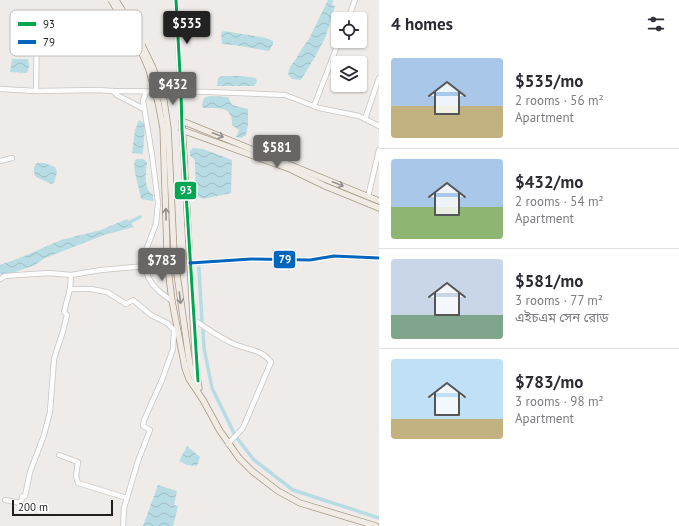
<!DOCTYPE html>
<meta charset="utf-8">
<style>
body{margin:0;font-family:"PT Sans","Noto Sans Bengali",sans-serif;background:#f7f7f7;color:#2b2b33;height:100vh;display:flex;flex-direction:column;font-size:15px;white-space:nowrap}
*{box-sizing:border-box;margin:0}
p{font-size:13px;color:#7c7c81}
.icon{flex:none;width:22px;height:22px;fill:none;stroke:currentColor;stroke-width:2;stroke-linecap:round;stroke-linejoin:round}
.map{position:relative;flex:1;overflow:hidden}
.details{display:flex;flex-direction:column;background:#fff;width:300px}
.details>*{flex:none}
.fabs{position:absolute;left:331px;top:12px;display:grid;gap:8px}
.fabs a{display:grid;place-items:center;width:36px;height:36px;border-radius:4px;background:#fff;box-shadow:0 1px 3px #0004;font-size:20px}
.scale{position:absolute;left:12px;bottom:10px;width:101px;box-sizing:border-box;padding-left:4px;border:2px solid #1f1f1f;border-top:0;font-size:11px;line-height:14px;white-space:nowrap;color:#1f1f1f;-webkit-text-stroke:3px #fff;paint-order:stroke}
.price{position:absolute;translate:-50% -34px;padding:0 9px;border-radius:4px;background:#676665;color:#fff;font-size:13px;line-height:26px;filter:drop-shadow(0 1px 2px #0008)}
.price::after{content:'';position:absolute;left:50%;top:24px;width:12px;height:9px;margin-left:-6px;background:inherit;clip-path:polygon(0 0,100% 0,50% 100%)}
.price.current{background:#222;color:#fff}
ul{padding:0;list-style:none}
li{display:flex;align-items:center;gap:12px;height:100px;padding:0 12px}
li+li{border-top:1px solid #e1e1e2}
li span{display:grid;place-items:center;flex:none;width:112px;height:80px;border-radius:4px;color:#555}
li>.icon{margin-inline-start:auto}
span .icon{width:48px;height:48px;fill:#fffc;stroke-width:1}
li b{font-size:17px}
h2{display:flex;justify-content:space-between;align-items:center;height:48px;padding:0 12px;font-size:17px}
main{display:flex;flex:1;min-height:0}
.map>svg:first-child{display:block}
</style>
<main>
<div class="map">
<svg width="379" height="526" viewBox="0 0 379 526">
<defs>
<pattern id="water-waves" width="16" height="10" patternUnits="userSpaceOnUse"><rect width="16" height="10" fill="#b8dce4"/><path d="M0 5q4-4 8 0t8 0" fill="none" stroke="#9ebcc3"/></pattern>
</defs>
<rect width="100%" height="100%" fill="#eeebe8"/>
<!-- water -->
<g fill="url(#water-waves)">
<path d="M328,0H333L332,5L335,6L326,36L315,57L301,80L292,79L288,74L290,67L296,59L301,50L309,39Z"/>
<path d="M224,31L266,38L273,41V44L269,51L234,45L222,44L221,33Z"/>
<path d="M12,59H28L29,67L27,73L10,72Z"/>
<path d="M222,76H242L256,78L257,82L254,86H217L218,78Z"/>
<path d="M211,96L228,97L232,105L248,109V125L246,135L241,138L236,137L239,130L232,125C233,106 219,108 204,108L202,106C203,98 204,97 211,96Z"/>
<path d="M139,120L145,124L143,154L132,153L135,130Z"/>
<path d="M193,148L203,149L232,160L231,193L203,199L196,196L195,161L193,158L190,156V151Z"/>
<path d="M137,159H143L147,162C146,173 143,188 153,195V201L141,199C140,189 132,169 135,160Z"/>
<path d="M37,163H45L55,167L57,172L54,183L51,184L36,177C33,173 33,166 37,163Z"/>
<path d="M127,219L134,227L104,235L45,258L35,265L12,273L0,274V265L22,257L61,240L101,230Z"/>
<path d="M187,446L200,457L197,466L187,465L179,461Z"/>
<path d="M158,485L177,491L174,505L178,506L173,526H143Z"/>
</g>
<g fill="none" stroke-linecap="round" stroke-linejoin="round">
<!-- canal -->
<g stroke="#b8dce4" stroke-width="3.5">
<path d="M126,224L140,217"/>
<path d="M199,268L202,322"/>
<path d="M203,330L204,348L212,388L235,435"/>
<path d="M237,438L254,460L293,490L379,518"/>
</g>
<!-- minor casing -->
<g stroke="#c6c5c4" stroke-width="6">
<g id="minor">
<path d="M176,0L182,121"/>
<path d="M348,19L355,0"/>
<path d="M0,89L36,91L97,90L113,91L209,92L285,95L319,108L359,116L379,126"/>
<path d="M36,91L37,22"/>
<path d="M113,91L117,95L144,109"/>
<path d="M146,92L143,101L152,155L158,203L156,224L146,250L145,262L148,277L153,285L160,292L172,301"/>
<path d="M314,106L339,41"/>
<path d="M365,119L379,78"/>
<path d="M0,161L12,158"/>
<path d="M368,197L379,150"/>
<path d="M190,263L251,259L310,260L334,256L379,258"/>
<path d="M0,279L5,276L18,275L49,273L71,275L101,270L146,266"/>
<path d="M70,289H91L107,292L126,304L133,300L151,315L167,323L174,330L173,349L162,380L144,420L143,426L150,430L138,461L124,508L123,526"/>
<path d="M194,320C205,327 220,338 232,343C246,350 262,349 271,362L243,428L228,444"/>
<path d="M59,455L78,462L76,476L78,483L127,498"/>
<path d="M5,500L21,503L22,497L25,496L30,472L44,435L50,412L54,359L63,331L67,315L64,312L70,289L71,275"/>
</g>
</g>
<!-- major casing -->
<g stroke="#a59884" stroke-width="7">
<g id="major">
<path d="M164,101L168,128L174,252"/>
<path d="M158,102L163,128L167,253"/>
<path d="M182,130L290,169L325,186L379,208"/>
<path d="M167,260L172,301L185,368L189,379L203,400L220,431L239,458L252,471L278,491L300,503L376,526"/>
<path d="M175,260L190,366L196,381"/>
<path d="M199,388L196,372L182,121L379,201"/>
</g>
</g>
<!-- minor -->
<use href="#minor" stroke="#fcfcfc" stroke-width="4.5"/>
<!-- major -->
<use href="#major" stroke="#f1ebe5" stroke-width="5.5"/>
<!-- major-bridge casing -->
<g stroke="#a59884" stroke-width="7" stroke-linecap="butt">
<g id="major-bridge">
<path d="M111,0L138,44L149,70L158,102"/>
<path d="M116,0L128,20"/>
<path d="M142,45L153,68L164,101"/>
</g>
</g>
<!-- major-bridge -->
<use href="#major-bridge" stroke="#f1ebe5" stroke-width="5.5"/>
<!-- bus-1 casing -->
<g stroke="#fff" stroke-width="6">
<path id="bus-1" d="M176,0L181,92L182,130L198,381"/>
</g>
<!-- bus-2 casing -->
<g stroke="#fff" stroke-width="6">
<path id="bus-2" d="M190,263L251,259L310,260L334,256L379,258"/>
</g>
<!-- bus-1 -->
<use href="#bus-1" stroke="#00a651" stroke-width="3"/>
<!-- bus-2 -->
<use href="#bus-2" stroke="#0065bd" stroke-width="3"/>
</g>
<!-- one-way arrows -->
<defs><path id="oneway-shaft" d="M-6 0H5M1.5-3L5.5 0L1.5 3" fill="none" stroke-width="1.6" stroke-linecap="round" stroke-linejoin="round"/></defs>
<g stroke="#928f8c">
<use href="#oneway-shaft" transform="translate(218 135) rotate(22)"/>
<use href="#oneway-shaft" transform="translate(338 184) rotate(22)"/>
<use href="#oneway-shaft" transform="translate(166 214) rotate(-91)"/>
<use href="#oneway-shaft" transform="translate(180 298) rotate(83)"/>
</g>
<!-- legend -->
<rect x="10" y="10" width="132" height="46" rx="6" fill="#fff" stroke="#bcbcbc" stroke-width="1"/>
<rect x="18" y="22" width="18" height="4" fill="#00a651"/>
<rect x="18" y="40" width="18" height="4" fill="#0065bd"/>
<g font-size="11" fill="#1f1f1f">
<text x="43" y="28">93</text>
<text x="43" y="46">79</text>
</g>
<g stroke="#fff" stroke-width="1.5">
<rect x="174" y="181" width="23" height="19" rx="4" fill="#00a651"/>
<rect x="273" y="250" width="23" height="19" rx="4" fill="#0065bd"/>
</g>
<g font-size="11" text-anchor="middle" font-weight="bold" fill="#fff">
<text x="186" y="194">93</text>
<text x="285" y="263">79</text>
</g>
</svg>
<div class="fabs">
<a><svg class="icon" aria-label="locate" viewBox="0 0 24 24"><circle cx="12" cy="12" r="6"/><path d="M12 2v4M12 18v4M2 12h4M18 12h4"/></svg></a>
<a><svg class="icon" aria-label="layers" viewBox="0 0 24 24"><path d="M12 4l9 5-9 5-9-5zM3 14l9 5 9-5"/></svg></a>
</div>
<div class="scale">200 m</div>
<b class="price current" style="left:187px;top:45px">$535</b>
<b class="price" style="left:173px;top:106px">$432</b>
<b class="price" style="left:277px;top:169px">$581</b>
<b class="price" style="left:162px;top:282px">$783</b>
</div>
<section class="details">
<h2>4 homes<svg class="icon" aria-label="filters" viewBox="0 0 24 24"><path d="M4 7h16M4 17h16"/><circle cx="9" cy="7" r="2"/><circle cx="15" cy="17" r="2"/></svg></h2>
<ul>
<li><span style="background:linear-gradient(#a9c7e8 60%,#c2b280 0)"><svg class="icon" aria-label="home" viewBox="0 0 24 24"><path d="M3 11l9-7 9 7M6 9v11h12V9"/></svg></span><div><b>$535/mo</b><p>2 rooms · 56 m²</p><p>Apartment</p></div></li>
<li><span style="background:linear-gradient(#a9c7e8 60%,#8fb573 0)"><svg class="icon" aria-label="home" viewBox="0 0 24 24"><path d="M3 11l9-7 9 7M6 9v11h12V9"/></svg></span><div><b>$432/mo</b><p>2 rooms · 54 m²</p><p>Apartment</p></div></li>
<li><span style="background:linear-gradient(#c9d6e8 70%,#7fa58c 0)"><svg class="icon" aria-label="home" viewBox="0 0 24 24"><path d="M3 11l9-7 9 7M6 9v11h12V9"/></svg></span><div><b>$581/mo</b><p>3 rooms · 77 m²</p><p>এইচএম সেন রোড</p></div></li>
<li><span style="background:linear-gradient(#bfe0f5 75%,#c2b280 0)"><svg class="icon" aria-label="home" viewBox="0 0 24 24"><path d="M3 11l9-7 9 7M6 9v11h12V9"/></svg></span><div><b>$783/mo</b><p>3 rooms · 98 m²</p><p>Apartment</p></div></li>
</ul>
</section>
</main>
